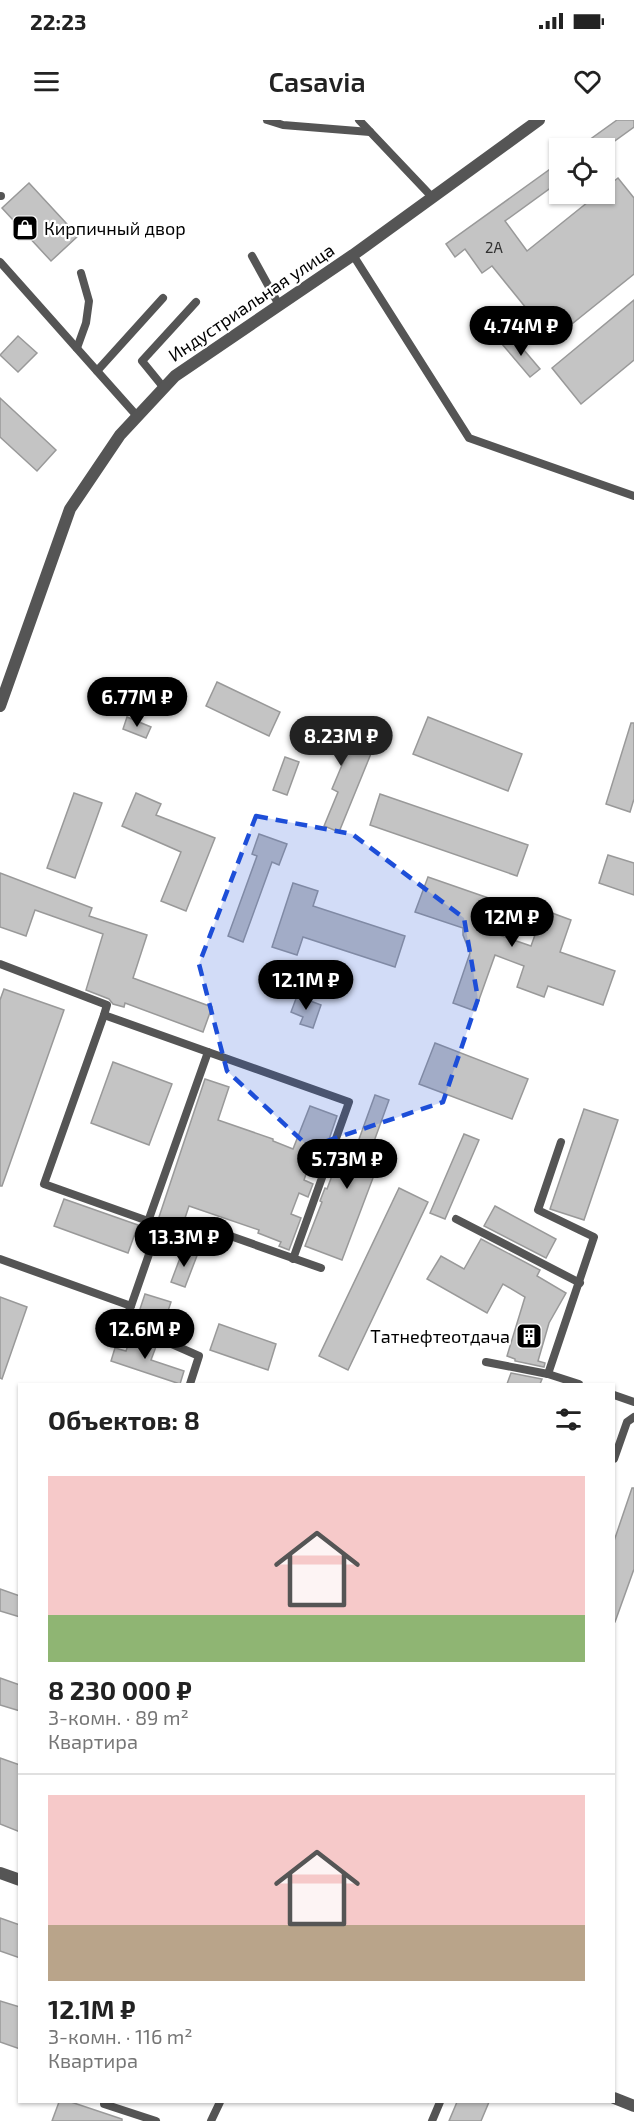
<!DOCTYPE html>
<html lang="ru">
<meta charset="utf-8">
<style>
body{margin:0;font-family:"Exo 2",sans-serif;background:#f6f6f6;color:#222;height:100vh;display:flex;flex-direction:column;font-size:22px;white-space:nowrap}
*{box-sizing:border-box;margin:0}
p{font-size:20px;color:#767676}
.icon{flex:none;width:33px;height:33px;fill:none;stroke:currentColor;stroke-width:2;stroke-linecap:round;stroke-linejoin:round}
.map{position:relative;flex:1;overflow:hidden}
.side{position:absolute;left:18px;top:1263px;width:597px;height:720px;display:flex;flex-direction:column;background:#fff;border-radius:0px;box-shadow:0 2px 4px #0004}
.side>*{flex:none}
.fabs{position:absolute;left:549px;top:18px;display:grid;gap:12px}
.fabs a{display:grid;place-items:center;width:66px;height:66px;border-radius:0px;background:#fff;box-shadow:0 2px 4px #0004;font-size:30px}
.price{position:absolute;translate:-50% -51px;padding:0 14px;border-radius:21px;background:#000;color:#fff;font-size:20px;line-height:39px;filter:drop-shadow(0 2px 3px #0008)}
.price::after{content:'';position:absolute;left:50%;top:36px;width:18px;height:14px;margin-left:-9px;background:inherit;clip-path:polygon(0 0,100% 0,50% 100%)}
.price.current{background:#222;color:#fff}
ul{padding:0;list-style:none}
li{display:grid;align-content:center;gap:12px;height:318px;padding:0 30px}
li+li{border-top:2px solid #e0e0e0}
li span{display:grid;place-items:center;height:186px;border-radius:0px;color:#555}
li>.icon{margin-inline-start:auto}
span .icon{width:108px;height:108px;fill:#fffc;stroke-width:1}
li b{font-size:26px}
h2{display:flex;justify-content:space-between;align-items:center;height:72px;padding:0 30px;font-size:26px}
.status{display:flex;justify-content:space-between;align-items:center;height:42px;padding:0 30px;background:#fff;direction:ltr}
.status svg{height:16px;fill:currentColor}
header{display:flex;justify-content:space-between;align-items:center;height:78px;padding:0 30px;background:#fff;font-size:27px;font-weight:600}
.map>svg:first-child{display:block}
</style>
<div class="status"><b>22:23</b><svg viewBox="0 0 49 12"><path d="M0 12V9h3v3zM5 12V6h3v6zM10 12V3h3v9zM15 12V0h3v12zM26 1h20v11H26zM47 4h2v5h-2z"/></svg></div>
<header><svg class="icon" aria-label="menu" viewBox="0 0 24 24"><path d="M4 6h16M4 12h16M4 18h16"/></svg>Casavia<svg class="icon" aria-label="heart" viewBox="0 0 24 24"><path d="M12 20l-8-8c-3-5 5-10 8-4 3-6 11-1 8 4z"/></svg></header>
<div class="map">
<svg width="634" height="2001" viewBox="0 0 634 2001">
<rect width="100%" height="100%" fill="#fff"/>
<!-- building -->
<g fill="#c4c4c4" stroke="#999" stroke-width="1.5">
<path d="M617,0H634V7L605,28H578Z"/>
<path d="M560,42V61L505,101L527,131L598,74H604V69L618,58L634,78V154L552,220L492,146L482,153L465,129L455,137L446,124Z"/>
<path d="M29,63L78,116L51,141L2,88Z"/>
<path d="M634,180V240L581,284L552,248Z"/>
<path d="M18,216L37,233L18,252L0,235Z"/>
<path d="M512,216L540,249L530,257L502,224Z"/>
<path d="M0,278L56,330L37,351L0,317Z"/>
<path d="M217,562L280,592L269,616L206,586Z"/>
<path d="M127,597L151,607L146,618L123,609Z"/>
<path d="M428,597L522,634L508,671L413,634Z"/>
<path d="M299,601L357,626L363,613L377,619L339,712L324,706L338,672L332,669L345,638L293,616Z"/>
<path d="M631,603H634V679L630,692L606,684Z"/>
<path d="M285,637L299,642L287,675L273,670Z"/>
<path d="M74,673L102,683L75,758L47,748Z"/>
<path d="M136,673L161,684L156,695L215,718L186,791L161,781L181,732L122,706Z"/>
<path d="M380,674L528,725L517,756L370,705Z"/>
<path d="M259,714L287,724L279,745L272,742L243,822L228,816L257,736L252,734Z"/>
<path d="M608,735L634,743V775L599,763Z"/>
<path d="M0,753L92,788L89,796L147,815L133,858L212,887L203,912L125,883L124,887L113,884L109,879L86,870L103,814L35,790L26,816L0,807Z"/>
<path d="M428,757L500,782L490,812L531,826L544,790L571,800L560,832L615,851L603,885L548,866L544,877L517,867L524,846L495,835L475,891L453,883L470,833L463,815V808L415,792Z"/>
<path d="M293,763L318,771L313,786L405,816L395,847L303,817L297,835L272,827Z"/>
<path d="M4,869L64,890L2,1066H0V880Z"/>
<path d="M297,876L321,885L313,908L300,904L303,897L291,892Z"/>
<path d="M435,923L528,959L512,999L419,964Z"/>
<path d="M113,942L172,964L149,1025L91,1003Z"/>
<path d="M205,959L229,967L218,1000L273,1019V1021L293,1029L310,986L337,996L322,1040L312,1036L304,1060L313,1064L308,1077L299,1073L291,1094L301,1098L289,1130L279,1126L281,1122L258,1113L259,1110L189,1086L180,1113L156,1106Z"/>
<path d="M375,975L389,980L368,1038L379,1042L342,1140L305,1126L322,1082L320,1081L325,1068L327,1069L336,1045L334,1044L340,1027L354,1033Z"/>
<path d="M584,989L618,1000L584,1100L550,1089Z"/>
<path d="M464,1014L479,1020L445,1099L430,1093Z"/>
<path d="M399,1068L428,1082L348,1250L319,1236Z"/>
<path d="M64,1079L138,1105L128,1133L54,1106Z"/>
<path d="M495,1086L556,1119L546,1138L484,1106Z"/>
<path d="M481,1119L540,1150L537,1156L566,1173L549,1203L538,1241L545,1243L544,1247L515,1241V1239L507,1236L525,1177L503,1164L487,1193L427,1159L441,1136L464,1149Z"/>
<path d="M183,1130L198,1133L185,1167L171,1162Z"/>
<path d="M145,1174L171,1182L161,1212L136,1201Z"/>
<path d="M0,1177L27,1187L2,1259L0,1258Z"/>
<path d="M219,1204L276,1224L268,1250L210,1230Z"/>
<path d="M132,1213L157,1224L151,1240L184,1251L180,1264L111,1241L115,1228L126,1231Z"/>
<path d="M511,1253L542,1259L540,1264H507Z"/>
<path d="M632,1368H634V1449L615,1502H614V1421Z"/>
<path d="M0,1469L20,1476V1497L0,1491Z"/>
<path d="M0,1558L20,1565V1591L0,1585Z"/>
<path d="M0,1638L20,1645V1712L0,1704Z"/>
<path d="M0,1798L20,1805V1838L0,1831Z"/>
<path d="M0,1881L20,1887V1929L0,1922Z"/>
<path d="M59,1982H71L122,1999V2001H52Z"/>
<path d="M457,1982H489L481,2001H449Z"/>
</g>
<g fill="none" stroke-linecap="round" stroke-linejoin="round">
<!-- service -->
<g stroke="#555" stroke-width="8">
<path d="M267,0L283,5L370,12"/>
<path d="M359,0L432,77"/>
<path d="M0,76H1"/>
<path d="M353,135L469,318L634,376"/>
<path d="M252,136L279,185"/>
<path d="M0,142L137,296"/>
<path d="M77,228L86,203L89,181L81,153"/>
<path d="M97,251L163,178"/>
<path d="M164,268L142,241L196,182"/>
<path d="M0,844L107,885L104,895L208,932L145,1110L192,1126L199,1105L321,1148"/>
<path d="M104,895L44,1064L148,1101"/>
<path d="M208,932L349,982L293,1139"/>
<path d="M561,1022L538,1090L594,1117L548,1254L579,1264"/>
<path d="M456,1099L580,1163"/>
<path d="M0,1139L131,1186L156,1114"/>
<path d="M131,1186L124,1203L199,1236L190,1264"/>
<path d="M486,1242L548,1254"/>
<path d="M614,1275L634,1282"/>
<path d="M614,1339L627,1302L634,1297"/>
<path d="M104,1982V1984L156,2001"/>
<path d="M211,2001L220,1982"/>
<path d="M432,2001L440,1982"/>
</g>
<!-- tertiary -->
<g stroke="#555" stroke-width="12">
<path d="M0,586L70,389L120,315L175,256L353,135L539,0"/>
<path d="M0,1753L20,1760"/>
<path d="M614,1978L634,1986"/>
</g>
</g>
<!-- marked area -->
<path fill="#1d4ed8" fill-opacity="0.2" stroke="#1d4ed8" stroke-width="4.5" stroke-dasharray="12 8" stroke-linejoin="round" d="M256,696L352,714L464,798L478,879L443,982L309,1027L227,951L199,844Z"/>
<!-- icons -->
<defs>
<g id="shop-square" transform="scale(1.35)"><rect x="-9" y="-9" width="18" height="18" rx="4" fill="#000" stroke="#fff"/><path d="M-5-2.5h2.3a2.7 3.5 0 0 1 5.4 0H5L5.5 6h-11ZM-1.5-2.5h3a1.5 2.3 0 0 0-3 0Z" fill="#fff"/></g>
<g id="building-square" transform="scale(1.35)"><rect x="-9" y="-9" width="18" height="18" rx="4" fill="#000" stroke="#fff"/><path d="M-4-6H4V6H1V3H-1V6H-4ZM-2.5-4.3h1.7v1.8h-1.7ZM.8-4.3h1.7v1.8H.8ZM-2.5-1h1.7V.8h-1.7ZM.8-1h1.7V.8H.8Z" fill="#fff"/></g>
</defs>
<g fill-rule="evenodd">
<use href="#shop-square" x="25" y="108"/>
<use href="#building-square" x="529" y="1216"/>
</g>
<g text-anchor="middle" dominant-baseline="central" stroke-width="4.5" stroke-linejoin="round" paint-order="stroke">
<!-- number labels -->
<g font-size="15" fill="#313131">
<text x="494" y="127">2А</text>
</g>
<!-- poi labels -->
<g font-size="18" fill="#000" stroke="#fff" text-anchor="start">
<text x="44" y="108">Кирпичный двор</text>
<text x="510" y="1216" text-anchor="end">Татнефтеотдача</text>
</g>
<!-- street labels -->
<g font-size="18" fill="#000" stroke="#fff">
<text transform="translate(251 182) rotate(-34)">Индустриальная улица</text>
</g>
</g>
</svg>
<div class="fabs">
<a><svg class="icon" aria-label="locate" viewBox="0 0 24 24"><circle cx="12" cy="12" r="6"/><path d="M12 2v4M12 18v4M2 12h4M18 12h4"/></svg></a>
</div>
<b class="price" style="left:521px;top:237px">4.74M ₽</b>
<b class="price" style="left:137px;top:608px">6.77M ₽</b>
<b class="price current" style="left:341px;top:647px">8.23M ₽</b>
<b class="price" style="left:512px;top:828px">12M ₽</b>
<b class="price" style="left:306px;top:891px">12.1M ₽</b>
<b class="price" style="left:347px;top:1070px">5.73M ₽</b>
<b class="price" style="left:184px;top:1148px">13.3M ₽</b>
<b class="price" style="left:145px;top:1240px">12.6M ₽</b>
<section class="side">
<h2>Объектов: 8<svg class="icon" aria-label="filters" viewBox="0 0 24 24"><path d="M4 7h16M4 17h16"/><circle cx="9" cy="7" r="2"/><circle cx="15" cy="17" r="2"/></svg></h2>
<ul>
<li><span style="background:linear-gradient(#f6c9c9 75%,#8fb573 0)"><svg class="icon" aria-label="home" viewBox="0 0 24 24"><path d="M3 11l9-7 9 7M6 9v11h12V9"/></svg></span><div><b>8 230 000 ₽</b><p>3-комн. · 89 m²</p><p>Квартира</p></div></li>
<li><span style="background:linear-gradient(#f6c9c9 70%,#b9a48a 0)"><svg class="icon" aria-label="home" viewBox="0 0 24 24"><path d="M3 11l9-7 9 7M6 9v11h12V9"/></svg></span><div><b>12.1M ₽</b><p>3-комн. · 116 m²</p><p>Квартира</p></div></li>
</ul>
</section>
</div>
